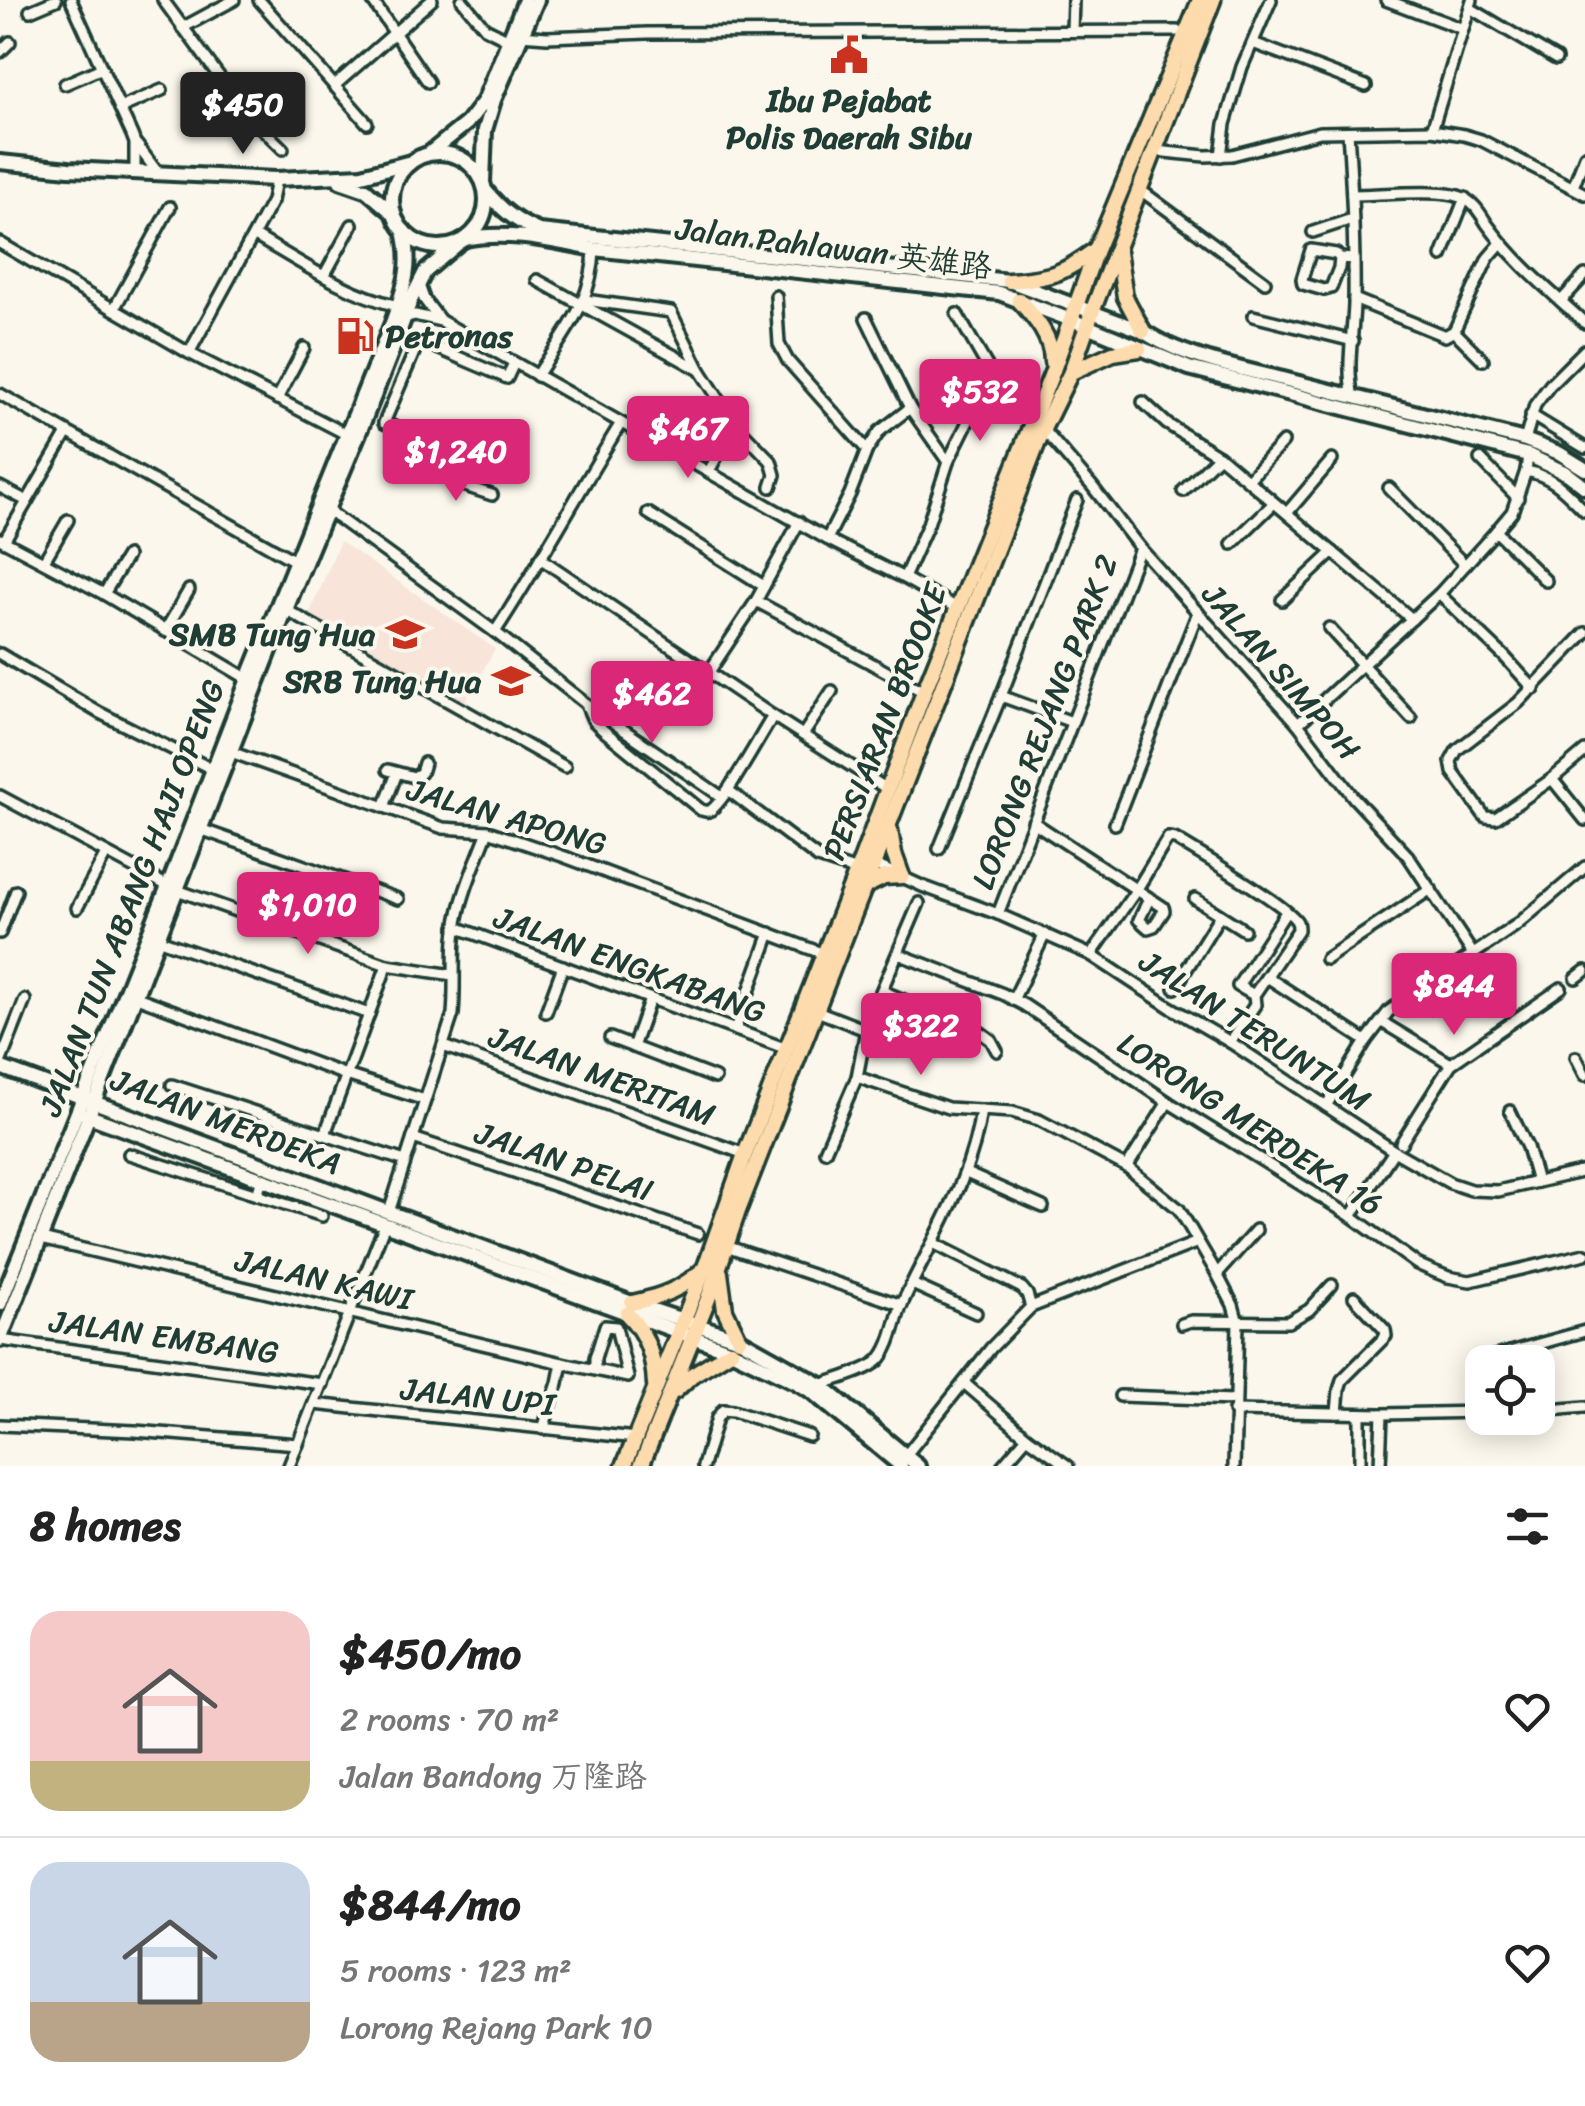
<!DOCTYPE html>
<meta charset="utf-8">
<style>
body{margin:0;font-family:Sriracha,"LXGW WenKai TC",sans-serif;background:#f2f2f2;color:#222;height:100vh;display:flex;flex-direction:column;font-size:38px;white-space:nowrap}
*{box-sizing:border-box;margin:0}
p{font-size:32px;color:#767676}
.icon{flex:none;width:55px;height:55px;fill:none;stroke:currentColor;stroke-width:2;stroke-linecap:round;stroke-linejoin:round}
.map{position:relative;height:1466px;overflow:hidden}
.sheet{display:flex;flex-direction:column;background:#fff;flex:1}
.sheet>*{flex:none}
.controls{position:absolute;left:1465px;top:1345px;display:grid;gap:20px}
.controls a{display:grid;place-items:center;width:90px;height:90px;border-radius:20px;background:#fff;box-shadow:0 5px 25px #0003;font-size:50px}
.price{position:absolute;translate:-50% -85px;padding:0 22px;border-radius:10px;background:#db2777;color:#fff;font-size:32px;line-height:65px;filter:drop-shadow(0 2px 5px #0008)}
.price::after{content:'';position:absolute;left:50%;top:60px;width:30px;height:22px;margin-left:-15px;background:inherit;clip-path:polygon(0 0,100% 0,50% 100%)}
.price.on{background:#222;color:#fff}
ul{padding:0;list-style:none}
li{display:flex;align-items:center;gap:30px;height:250px;padding:0 30px}
li+li{border-top:2px solid #e0e0e0}
li span{display:grid;place-items:center;flex:none;width:280px;height:200px;border-radius:30px;color:#555}
li>.icon{margin-inline-start:auto}
span .icon{width:120px;height:120px;fill:#fffc;stroke-width:1}
li b{font-size:42px}
h2{display:flex;justify-content:space-between;align-items:center;height:120px;padding:0 30px;font-size:42px}
.map>svg:first-child{display:block}
</style>
<div class="map">
<svg width="1585" height="1466" viewBox="0 0 1585 1466">
<rect width="100%" height="100%" fill="#fbf7ec"/>
<filter id="ink" filterUnits="userSpaceOnUse"><feTurbulence type="fractalNoise" baseFrequency=".01" numOctaves="2"/><feDisplacementMap in="SourceGraphic" scale="20" xChannelSelector="R" yChannelSelector="G"/><feConvolveMatrix kernelMatrix="1 2 1 2 8 2 1 2 1" color-interpolation-filters="sRGB"/></filter>
<g filter="url(#ink)">
<!-- built -->
<path fill="#f8e4d9" d="M340,541L495,649L463,706L310,619L309,615Z"/>
<g fill="none" stroke-linecap="round" stroke-linejoin="round">
<!-- minor casing -->
<g stroke="#1f3d34" stroke-width="16">
<g id="minor">
<path d="M71,0L132,135L135,143V173"/>
<path d="M163,0L246,113L283,149"/>
<path d="M259,0L367,123"/>
<path d="M372,0L428,82"/>
<path d="M462,0L485,28L509,40"/>
<path d="M1386,0L1463,29"/>
<path d="M1470,8L1556,59"/>
<path d="M30,11L56,0"/>
<path d="M182,28L234,0"/>
<path d="M1072,31L1073,0"/>
<path d="M520,35L547,37L647,33L1177,31"/>
<path d="M1253,43L1366,86"/>
<path d="M0,52L10,42"/>
<path d="M65,84L102,68"/>
<path d="M334,86L432,0"/>
<path d="M120,108L162,90"/>
<path d="M1432,130L1472,0"/>
<path d="M1348,132C1352,189 1355,247 1354,304C1353,335 1346,367 1353,397"/>
<path d="M137,145L158,173"/>
<path d="M1155,151L1205,156L1232,155L1320,132L1432,130L1464,135L1481,140L1585,194"/>
<path d="M1221,156L1225,124L1242,67L1271,0"/>
<path d="M1573,187L1585,156"/>
<path d="M1139,189L1265,282"/>
<path d="M1352,195C1379,195 1438,189 1461,197C1474,202 1480,213 1487,224C1517,265 1548,289 1585,323"/>
<path d="M1313,232L1352,219"/>
<path d="M255,236C300,262 346,294 398,306"/>
<path d="M0,243L189,353L346,434"/>
<path d="M1442,256L1465,198"/>
<path d="M1340,258L1339,268L1331,288L1324,290L1303,284L1302,279L1311,250L1336,254L1340,258L1353,259"/>
<path d="M324,276L352,225"/>
<path d="M537,280L700,370"/>
<path d="M419,285L424,299L439,319"/>
<path d="M776,296L779,344L788,361L867,450"/>
<path d="M1354,299L1445,336L1454,331L1488,258L1501,243"/>
<path d="M585,300L671,312L700,370L735,424L771,461L775,475L771,487"/>
<path d="M1561,301L1585,275"/>
<path d="M114,309L170,207"/>
<path d="M1253,316L1353,341"/>
<path d="M404,318L415,315L441,321L827,539L904,578L957,608"/>
<path d="M866,318L910,408L948,462"/>
<path d="M1454,331L1483,360"/>
<path d="M189,353L272,201L276,179"/>
<path d="M537,376C564,333 593,302 594,249"/>
<path d="M0,394L295,561"/>
<path d="M277,399L304,348"/>
<path d="M1143,402L1167,424L1219,456L1412,619"/>
<path d="M1531,415L1585,448"/>
<path d="M1043,429L1092,486L1140,548L1298,724L1354,798L1408,856L1473,954"/>
<path d="M1525,440L1535,405L1550,385L1585,350"/>
<path d="M437,449L435,443L384,423L418,343L423,342L507,378L514,363"/>
<path d="M1480,459L1518,498"/>
<path d="M709,471L735,424"/>
<path d="M1526,471C1553,476 1566,492 1585,511"/>
<path d="M445,473L447,463L443,450L438,449L434,454L440,467L459,484L492,495"/>
<path d="M1248,480L1283,442"/>
<path d="M0,487L27,501"/>
<path d="M1389,488L1465,565"/>
<path d="M1183,491L1219,456"/>
<path d="M327,510L495,632L586,704L722,797"/>
<path d="M648,513L764,586"/>
<path d="M1287,513L1332,460"/>
<path d="M1496,531L1546,581"/>
<path d="M0,539L104,594L248,679"/>
<path d="M827,539L850,494L867,450L880,431L910,408"/>
<path d="M4,541L67,433"/>
<path d="M1232,544L1274,503"/>
<path d="M540,558L773,716L887,789"/>
<path d="M44,561L68,520"/>
<path d="M904,578L928,524L948,462L989,379L987,366L957,314"/>
<path d="M104,594L127,556"/>
<path d="M1439,594L1504,656L1534,689"/>
<path d="M1282,600L1333,552"/>
<path d="M756,601L924,692"/>
<path d="M286,610L565,767"/>
<path d="M1329,628L1411,718"/>
<path d="M165,631L189,590"/>
<path d="M495,632C540,564 578,492 621,423"/>
<path d="M1585,633L1518,703L1457,750L1451,761L1453,772L1483,814L1486,817L1496,818L1552,779L1585,751"/>
<path d="M0,654L98,712L212,769"/>
<path d="M709,672L756,601L799,522"/>
<path d="M1001,696L1072,722"/>
<path d="M586,704L593,720L603,730L701,810C703,810 706,812 709,811C722,807 763,731 773,716"/>
<path d="M1298,724L1439,594L1496,531L1512,512L1526,471L1528,455"/>
<path d="M803,735L832,691"/>
<path d="M231,752L443,828L488,831L565,857L824,954"/>
<path d="M388,770L414,777L421,773L424,763"/>
<path d="M1552,779L1585,820"/>
<path d="M728,790L818,858L857,871"/>
<path d="M0,796L168,886"/>
<path d="M384,807L397,773"/>
<path d="M1033,822L1163,907L1164,911L1154,926L1148,928L1139,920L1149,899"/>
<path d="M1115,824L1198,612"/>
<path d="M200,829L398,899"/>
<path d="M939,849L1001,696L1077,500"/>
<path d="M869,862L922,886L998,914L1091,955L1170,1007L1230,1042L1394,1151L1450,1183L1471,1190L1498,1191L1585,1171"/>
<path d="M177,890L387,965L453,975"/>
<path d="M1195,899L1244,930"/>
<path d="M77,908L106,854"/>
<path d="M998,914L1140,548"/>
<path d="M456,927L787,1049"/>
<path d="M0,933L16,891"/>
<path d="M157,939L369,1014"/>
<path d="M898,954L1003,994L1024,1005L1168,1102L1351,1216L1417,1264L1433,1271L1448,1277L1470,1281L1585,1254"/>
<path d="M1091,955L1137,889L1168,838L1175,839C1195,851 1290,907 1297,922C1298,924 1298,927 1298,930L1254,995L1255,1005L1230,1042"/>
<path d="M1326,959L1431,889"/>
<path d="M1267,977L1366,1041"/>
<path d="M1576,978L1585,971"/>
<path d="M1175,988L1220,915"/>
<path d="M882,991L980,1032L991,1040L997,1051"/>
<path d="M1254,995L1238,986L1286,912"/>
<path d="M134,996L346,1075L425,1100"/>
<path d="M1013,1000L1045,934"/>
<path d="M817,1011L866,1030"/>
<path d="M546,1012L563,966"/>
<path d="M1382,1022L1451,1064"/>
<path d="M735,1030L770,933"/>
<path d="M610,1038L715,1078"/>
<path d="M443,1046L745,1154"/>
<path d="M633,1047L650,999"/>
<path d="M1576,1057L1585,1075"/>
<path d="M0,1063L25,1000"/>
<path d="M857,1077L948,1108L1012,1112L1039,1120L1127,1167L1179,1209L1217,1274L1233,1305L1238,1323L1234,1466"/>
<path d="M172,1085L405,1161"/>
<path d="M1326,1106L1366,1041L1389,1011L1518,924L1585,867"/>
<path d="M1510,1111L1527,1147L1537,1182"/>
<path d="M325,1134L387,965"/>
<path d="M413,1138L698,1234"/>
<path d="M1401,1143L1451,1064L1561,988"/>
<path d="M825,1151L857,1077L866,1030L874,1008L919,903"/>
<path d="M129,1154L257,1195"/>
<path d="M1127,1167L1168,1102"/>
<path d="M966,1173L1043,1207"/>
<path d="M262,1179L257,1195L322,1216"/>
<path d="M389,1212L453,1014C456,981 451,946 459,913C465,885 478,858 488,831"/>
<path d="M1351,1216L1394,1151"/>
<path d="M41,1239L562,1363L628,1377L616,1327L605,1326L595,1358V1369"/>
<path d="M933,1243L1022,1288L1027,1294L1031,1307"/>
<path d="M726,1246L902,1305"/>
<path d="M1217,1274L1256,1230"/>
<path d="M912,1284L976,1313"/>
<path d="M1182,1324L1191,1321L1288,1322L1309,1310L1332,1285"/>
<path d="M0,1340L322,1384"/>
<path d="M1481,1360L1585,1331"/>
<path d="M964,1383L1027,1437L1068,1466"/>
<path d="M821,1385C836,1379 867,1371 878,1361C892,1348 895,1320 902,1304C931,1240 972,1181 981,1110"/>
<path d="M1120,1396L1234,1400"/>
<path d="M314,1404L636,1438"/>
<path d="M1234,1411L1382,1414L1482,1412"/>
<path d="M1538,1411L1585,1407"/>
<path d="M1337,1413L1339,1390L1342,1380L1386,1336L1385,1330L1354,1297"/>
<path d="M0,1425L135,1431L298,1444"/>
<path d="M543,1429L558,1383L562,1363"/>
<path d="M906,1455L991,1348L1031,1307L1198,1242"/>
<path d="M289,1466L385,1224"/>
<path d="M703,1466L717,1418L723,1410L733,1411L809,1436"/>
<path d="M1002,1466L1027,1437"/>
<path d="M1360,1466V1414"/>
<path d="M1380,1466L1382,1414"/>
</g>
</g>
<!-- secondary casing -->
<g stroke="#1f3d34" stroke-width="20">
<g id="secondary">
<path d="M431,152L467,123L484,101L525,0"/>
<circle cx="439" cy="200" r="47"/>
<path d="M0,162L69,169L276,179L362,175L411,162"/>
<path d="M340,181L366,190L394,214"/>
<path d="M483,182L485,130L494,100L537,0"/>
<path d="M486,191C502,210 516,222 539,231L1009,281L1143,331C1180,357 1243,369 1287,380C1367,400 1446,420 1525,440L1559,453L1585,469"/>
<path d="M465,239C507,230 552,241 594,249L999,293L1087,326L1189,368L1528,455L1568,474L1585,487"/>
<path d="M0,1067L632,1303L739,1339L821,1385L918,1466"/>
<path d="M86,1115L731,1351L796,1382L811,1391L901,1466"/>
<path d="M0,1304L168,886L248,679L392,323C404,288 413,268 404,231"/>
<path d="M0,1340C97,1099 189,857 284,615C325,510 373,407 411,300L425,272L460,242"/>
</g>
</g>
<!-- primary casing -->
<g stroke="#1f3d34" stroke-width="21">
<g id="primary">
<path d="M1118,252L1125,297L1143,331"/>
<path d="M1009,281C1050,278 1063,274 1095,250"/>
<path d="M1019,300C1035,318 1052,337 1052,362"/>
<path d="M1071,372L1113,353L1139,349"/>
<path d="M864,887L884,877L902,876L894,854L890,830"/>
<path d="M720,1273L725,1310L739,1339"/>
<path d="M632,1303C660,1297 682,1289 703,1270"/>
<path d="M627,1314C647,1334 654,1357 655,1385"/>
<path d="M675,1391L692,1375L731,1351"/>
<path d="M624,1466L705,1267L745,1154L857,871L924,692L1052,373L1096,250L1200,0"/>
<path d="M641,1466L708,1299L738,1211L1043,429L1071,372L1092,312L1213,0"/>
</g>
</g>
<!-- minor -->
<use href="#minor" stroke="#fbf7ec" stroke-width="9"/>
<!-- secondary -->
<use href="#secondary" stroke="#fbf7ec" stroke-width="12"/>
<!-- primary -->
<use href="#primary" stroke="#fddbac" stroke-width="14"/>
</g>
</g>
<!-- icons -->
<defs>
<g id="civic-bare" transform="scale(3)"><path d="M-.6-6.5H3V-4.5H.6V-3L4-1V1h2V6H-6V1h2V-1L-.6-3ZM-1.2 2.5V6h2.4V2.5Z" fill="#c8321e" stroke="#fbf7ec" stroke-width="2.5" paint-order="stroke"/></g>
<g id="fuel-bare" transform="scale(3)"><path d="M-5.5-6h7V0h2V4h1.3V-2.5L3-4.5l.8-.8L6-3V5H2.5V1h-1V6h-7ZM-4.2-4.7v3.2H.2V-4.7Z" fill="#c8321e" stroke="#fbf7ec" stroke-width="2.5" paint-order="stroke"/></g>
<g id="school-bare" transform="scale(3)"><path d="M0-5L7-2L0 1L-7-2ZM-4 1L0 2.5L4 1V4Q0 6-4 4Z" fill="#c8321e" stroke="#fbf7ec" stroke-width="2.5" paint-order="stroke"/></g>
</defs>
<g fill-rule="evenodd">
<use href="#civic-bare" x="849" y="55"/>
<use href="#fuel-bare" x="355" y="336"/>
<use href="#school-bare" x="405" y="634"/>
<use href="#school-bare" x="511" y="681"/>
</g>
<g text-anchor="middle" dominant-baseline="central" stroke-width="8" stroke-linejoin="round" paint-order="stroke">
<!-- poi labels -->
<g font-size="32" font-weight="bold" fill="#1f3d34" stroke="#fbf7ec" text-anchor="end">
<text x="849" y="100" text-anchor="middle">Ibu Pejabat<tspan x="849" dy="37">Polis Daerah Sibu</tspan></text>
<text x="385" y="336" text-anchor="start">Petronas</text>
<text x="375" y="634">SMB Tung Hua</text>
<text x="481" y="681">SRB Tung Hua</text>
</g>
<!-- street labels -->
<g font-size="32" fill="#1f3d34" stroke="#fbf7ec">
<text transform="translate(834 248) rotate(7)">Jalan Pahlawan 英雄路</text>
<text transform="translate(1281 672) rotate(49)">JALAN SIMPOH</text>
<text transform="translate(885 722) rotate(-69)">PERSIARAN BROOKE</text>
<text transform="translate(1045 722) rotate(-69)">LORONG REJANG PARK 2</text>
<text transform="translate(507 817) rotate(16)">JALAN APONG</text>
<text transform="translate(132 898) rotate(-69)">JALAN TUN ABANG HAJI OPENG</text>
<text transform="translate(630 965) rotate(20)">JALAN ENGKABANG</text>
<text transform="translate(1255 1031) rotate(33)">JALAN TERUNTUM</text>
<text transform="translate(602 1076) rotate(20)">JALAN MERITAM</text>
<text transform="translate(226 1122) rotate(21)">JALAN MERDEKA</text>
<text transform="translate(1250 1124) rotate(33)">LORONG MERDEKA 16</text>
<text transform="translate(564 1162) rotate(19)">JALAN PELAI</text>
<text transform="translate(324 1280) rotate(13)">JALAN KAWI</text>
<text transform="translate(164 1337) rotate(8)">JALAN EMBANG</text>
<text transform="translate(478 1397) rotate(6)">JALAN UPI</text>
</g>
</g>
</svg>
<div class="controls">
<a><svg class="icon" aria-label="locate" viewBox="0 0 24 24"><circle cx="12" cy="12" r="6"/><path d="M12 2v4M12 18v4M2 12h4M18 12h4"/></svg></a>
</div>
<b class="price on" style="left:243px;top:157px">$450</b>
<b class="price" style="left:980px;top:444px">$532</b>
<b class="price" style="left:688px;top:481px">$467</b>
<b class="price" style="left:456px;top:504px">$1,240</b>
<b class="price" style="left:652px;top:746px">$462</b>
<b class="price" style="left:308px;top:957px">$1,010</b>
<b class="price" style="left:1454px;top:1038px">$844</b>
<b class="price" style="left:921px;top:1078px">$322</b>
</div>
<section class="sheet">
<h2>8 homes<svg class="icon" aria-label="filters" viewBox="0 0 24 24"><path d="M4 7h16M4 17h16"/><circle cx="9" cy="7" r="2"/><circle cx="15" cy="17" r="2"/></svg></h2>
<ul>
<li><span style="background:linear-gradient(#f6c9c9 75%,#c2b280 0)"><svg class="icon" aria-label="home" viewBox="0 0 24 24"><path d="M3 11l9-7 9 7M6 9v11h12V9"/></svg></span><div><b>$450/mo</b><p>2 rooms · 70 m²</p><p>Jalan Bandong 万隆路</p></div><svg class="icon" aria-label="heart" viewBox="0 0 24 24"><path d="M12 20l-8-8c-3-5 5-10 8-4 3-6 11-1 8 4z"/></svg></li>
<li><span style="background:linear-gradient(#c9d6e8 70%,#b9a48a 0)"><svg class="icon" aria-label="home" viewBox="0 0 24 24"><path d="M3 11l9-7 9 7M6 9v11h12V9"/></svg></span><div><b>$844/mo</b><p>5 rooms · 123 m²</p><p>Lorong Rejang Park 10</p></div><svg class="icon" aria-label="heart" viewBox="0 0 24 24"><path d="M12 20l-8-8c-3-5 5-10 8-4 3-6 11-1 8 4z"/></svg></li>
</ul>
</section>
